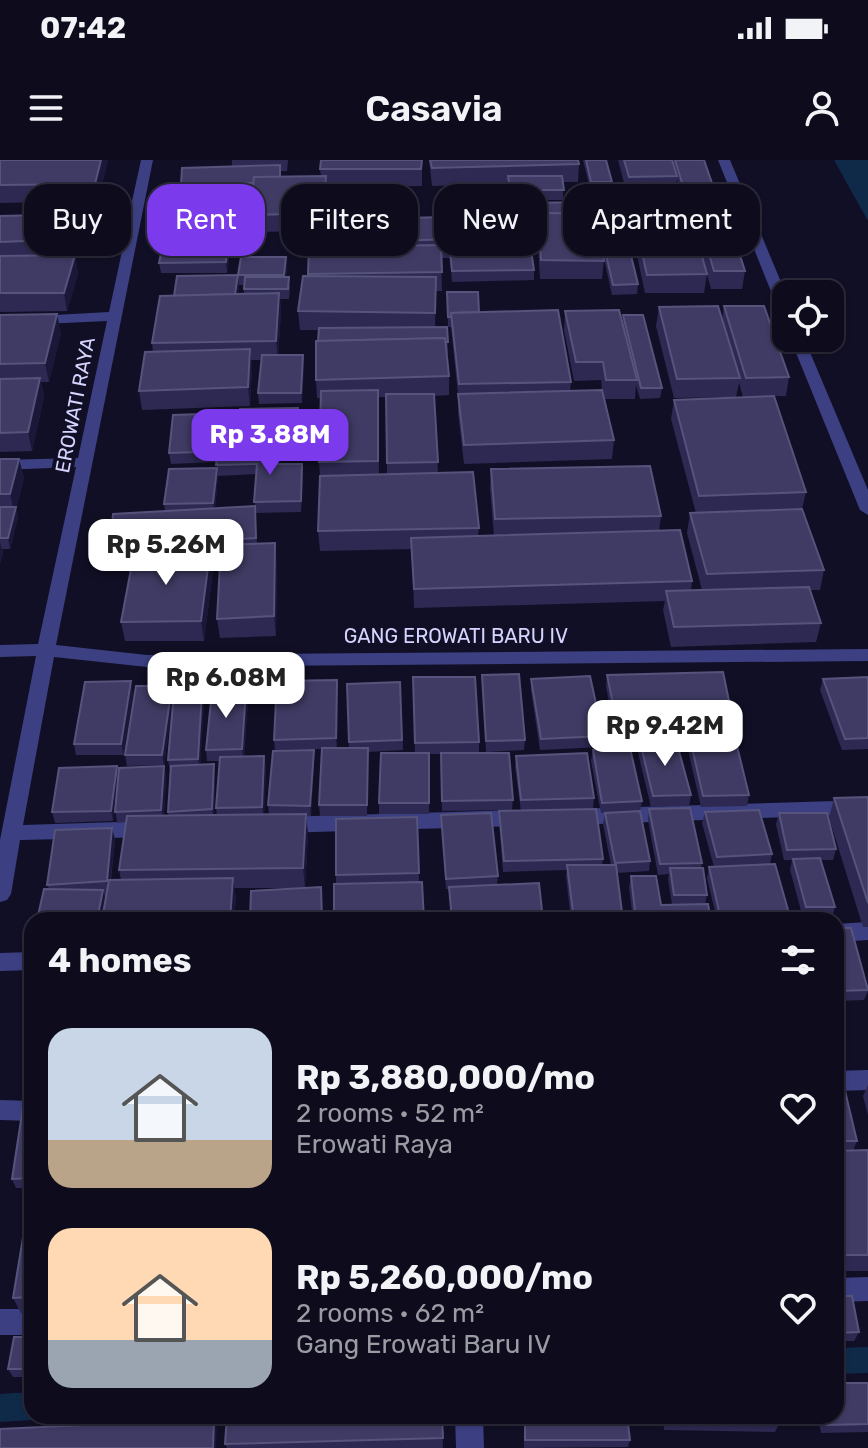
<!DOCTYPE html>
<meta charset="utf-8">
<style>
body{margin:0;font-family:Rubik,sans-serif;background:#161425;color:#f1f3f6;height:100vh;display:flex;flex-direction:column;font-size:30px;white-space:nowrap}
*{box-sizing:border-box;margin:0}
p{font-size:26px;color:#9a9ba3}
.icon{flex:none;width:44px;height:44px;fill:none;stroke:currentColor;stroke-width:2;stroke-linecap:round;stroke-linejoin:round}
.map{position:relative;flex:1;overflow:hidden}
.details{position:absolute;left:24px;top:752px;width:820px;height:512px;display:flex;flex-direction:column;background:#0d0b1c;border-radius:24px;box-shadow:0 2px 6px #0004,0 0 0 2px #2d2b3b}
.details>*{flex:none}
.guide{position:absolute;left:24px;top:24px;width:820px;height:72px;display:flex;gap:16px}
.fabs{position:absolute;left:772px;top:120px;display:grid;gap:16px}
.fabs a{display:grid;place-items:center;width:72px;height:72px;border-radius:16px;background:#0d0b1c;box-shadow:0 2px 6px #0004,0 0 0 2px #2d2b3b;font-size:40px}
.price{position:absolute;translate:-50% -68px;padding:0 18px;border-radius:16px;background:#fff;color:#222;font-size:26px;line-height:52px;filter:drop-shadow(0 2px 4px #0008)}
.price::after{content:'';position:absolute;left:50%;top:48px;width:24px;height:18px;margin-left:-12px;background:inherit;clip-path:polygon(0 0,100% 0,50% 100%)}
.price.selected{background:#7c3aed;color:#fff}
ul{padding:0;list-style:none}
li{display:flex;align-items:center;gap:24px;height:200px;padding:0 24px}
li span{display:grid;place-items:center;flex:none;width:224px;height:160px;border-radius:24px;color:#555}
li>.icon{margin-inline-start:auto}
span .icon{width:96px;height:96px;fill:#fffc;stroke-width:1}
li b{font-size:34px}
h2{display:flex;justify-content:space-between;align-items:center;height:96px;padding:0 24px;font-size:34px}
.pill{padding:0 28px;border-radius:24px;background:#0d0b1c;box-shadow:0 2px 6px #0004,0 0 0 2px #2d2b3b;font-size:28px;line-height:72px}
.pill.selected{background:#7c3aed;color:#fff}
.status{display:flex;justify-content:space-between;align-items:center;height:56px;padding:0 40px;background:#0d0b1c;direction:ltr}
.status svg{height:22px;fill:currentColor}
header{display:flex;justify-content:space-between;align-items:center;height:104px;padding:0 24px;background:#0d0b1c;font-size:36px;font-weight:600}
.map>svg:first-child{display:block}
</style>
<div class="status"><b>07:42</b><svg viewBox="0 0 49 12"><path d="M0 12V9h3v3zM5 12V6h3v6zM10 12V3h3v9zM15 12V0h3v12zM26 1h20v11H26zM47 4h2v5h-2z"/></svg></div>
<header><svg class="icon" aria-label="menu" viewBox="0 0 24 24"><path d="M4 6h16M4 12h16M4 18h16"/></svg>Casavia<svg class="icon" aria-label="person" viewBox="0 0 24 24"><circle cx="12" cy="8" r="4"/><path d="M4 21q1-7 8-7t8 7"/></svg></header>
<div class="map">
<svg width="868" height="1288" viewBox="0 0 868 1288">
<rect width="100%" height="100%" fill="#110f25"/>
<!-- water -->
<path fill="#0f2a49" d="M834,0H868V61Z"/>
<g fill="none" stroke-linecap="round" stroke-linejoin="round">
<!-- stream -->
<g fill="#0f2a49" fill-rule="evenodd">
<path d="M868,1187V1213L836,1214V1188Z"/>
<path d="M32,1232V1256H41L32,1260L0,1262V1234Z"/>
</g>
<!-- minor -->
<g fill="#3c4082" fill-rule="evenodd">
<path d="M141,0H153L56,485L147,495L868,489V501L147,507L54,497L23,665L151,661L158,664L161,669L158,674L151,677L20,680L11,734L7,740L0,742V680L36,496L0,497V485L38,484L76,307L0,310V300L78,298L107,161L0,166V158L109,152L128,63L0,66V58L129,55Z"/>
<path d="M868,640V654L571,665L564,662L561,657L564,652L571,649Z"/>
<path d="M523,650L530,653L533,658L530,663L523,666L279,673L272,670L269,665L272,660L279,657Z"/>
<path d="M868,762V780L836,782V764Z"/>
<path d="M32,792V810L0,811V793Z"/>
<path d="M868,910V930L836,931V911Z"/>
<path d="M0,940L32,941V961L0,960Z"/>
<path d="M868,1117V1141L836,1142V1118Z"/>
<rect x="0" y="1149" width="32" height="26"/>
<path d="M455,1256H483L484,1288H456Z"/>
</g>
<!-- tertiary -->
<g fill="#3c4082" fill-rule="evenodd">
<path d="M718,0H730L786,134V155L779,151Z"/>
<path d="M790,178H804L868,330V355L860,350Z"/>
</g>
</g>
<!-- wall -->
<g fill="#2d2952" fill-rule="evenodd">
<path d="M0,0H108L98,41L0,43Z"/>
<path d="M232,0H288L287,11H281V17L321,16L320,9L422,0V26L327,27L326,60L467,56V44L593,54L594,43L638,124L637,134L612,135L603,94L604,101L602,119H540L537,68H530L532,77L531,90L534,110V120L452,122L450,98H441L442,131H436L435,167H447L448,193H446L449,216V235L434,236L438,313L479,368L478,376H494L490,328L491,309L661,356L659,371L692,421L691,430H702L687,373L690,353H696L671,259L674,240L743,237L739,223L736,237L674,238L656,166L659,147L722,160L724,146L789,217L786,236H774L806,332L802,349L824,410L820,430H810L821,463L816,482L671,487L663,450L665,441L414,448L412,389L320,391L318,371L320,316L319,302L321,238H317L316,220L319,170H300L298,151L308,116L309,87H320V71L252,72L250,55L253,33L182,35L181,25L232,6ZM378,237H386L387,314H379Z"/>
<path d="M429,0H578L579,4L578,22H563V40H510L508,24L432,26Z"/>
<path d="M583,0H606L612,22L611,32H591Z"/>
<path d="M618,0H704L713,26L712,32L745,111L742,129H711L689,50L691,36H685L707,114L704,133H645L628,53L629,35L681,34L677,19L675,34H627Z"/>
<path d="M82,54L85,72L81,97H75L78,114L67,151L0,152V56Z"/>
<path d="M230,74L231,84L227,113H161L159,103Z"/>
<path d="M286,97L287,107L286,117L290,127L289,139H280L281,152L278,195H303L304,205L302,243L259,244L258,233L262,200H251L252,208L250,246L142,250L139,231L153,192L152,183L174,136L238,115ZM239,125H244V134H238Z"/>
<path d="M447,132L479,152L571,222L570,231L602,230L601,220L574,221L564,170L565,151L622,163L623,155L662,228L660,238L640,239L636,225L635,239H605L614,280L612,299L464,304L458,253V235L451,167H448Z"/>
<path d="M0,155L61,173L49,222H41L44,237L32,291L0,292Z"/>
<path d="M299,258L298,300H271V304H302L303,314L301,352L255,353L257,384L277,402L276,476L220,478L217,459L220,400H212L213,411L204,481H125L121,462L132,405L114,406L110,387L165,351L164,344L217,308V302L171,304L169,293L235,264L232,294H238L237,291ZM256,314L255,346L215,348L218,316Z"/>
<path d="M0,299H19L24,318L16,349L18,357L10,389H2L3,393L0,403Z"/>
<path d="M482,515L525,580L524,590L486,592Z"/>
<path d="M607,515L729,541L727,552H724L728,572L727,578L749,635L747,646L701,647L688,590L689,583H677L691,635L689,646L651,647L638,593L640,584H607L604,560L605,549H610L606,526Z"/>
<path d="M413,517L479,582V593L513,640L512,650L442,651L441,594H429V654H379V643L415,593Z"/>
<path d="M868,517V589L842,590L820,530L823,519Z"/>
<path d="M531,519L603,576L602,587L540,590L531,530Z"/>
<path d="M400,522L403,590L368,592L367,656H320L319,645L322,589L275,590L274,580L338,531L337,588H349L347,524Z"/>
<path d="M133,532L124,595H76L74,584Z"/>
<path d="M174,536L204,543L200,605L214,604L215,615L214,655H217L216,648L220,601H207L206,590L248,541L244,596H264L266,606L264,655H269L268,645L314,601L311,656H306L308,674L305,728H234L236,737L234,760H102L49,729L47,725L115,679L111,720H121L119,710L126,662L117,663L115,648L113,661L55,663L52,652L117,606L119,612L164,606L166,617L164,656H168L170,611L168,600L173,541L164,605L127,606L125,595Z"/>
<path d="M593,590L642,641L640,652L650,701L649,711L617,713L623,760H571L566,716L567,710L503,712L499,662V651H521L515,607L516,596L594,638L593,649L543,650L603,699L602,705H611L603,664L605,653H601L591,601Z"/>
<path d="M868,637V767H863L829,658L834,638Z"/>
<path d="M649,649L702,703L701,708L707,735L705,744L711,760H633L629,727L631,716L661,745L672,744L668,719L669,714L658,715L648,660Z"/>
<path d="M705,652L772,694L770,704L790,757L789,760H717L707,718L709,707H714L702,663Z"/>
<path d="M779,653L836,689L833,700H821L835,747L832,757L803,758L790,710L792,700H784L776,664Z"/>
<path d="M441,655L498,716L497,724L543,760H451L449,729H446Z"/>
<path d="M417,657L419,722L336,724V715Z"/>
<path d="M836,768L868,831L864,840L836,841Z"/>
<path d="M32,885V942H29L25,932Z"/>
<path d="M836,910L857,981L853,991L868,990V1111H836Z"/>
<path d="M868,925V955L863,936Z"/>
<path d="M32,947V1028H16L12,1019Z"/>
<path d="M32,1029V1153H21L13,1138Z"/>
<path d="M836,1136L859,1172L854,1181H836Z"/>
<path d="M32,1177V1217H13L8,1209Z"/>
<path d="M868,1223V1272L821,1273L818,1256H836Z"/>
<path d="M442,1256L443,1288H227L225,1284Z"/>
<path d="M524,1256H627L630,1280L628,1287L524,1288Z"/>
<path d="M663,1256H778L779,1264L775,1272L664,1270Z"/>
</g>
<!-- shaded-wall -->
<g fill="#1a1738">
<path d="M101,0H108L98,41L95,24Z"/>
<path d="M326,16L327,34L325,71L324,53Z"/>
<path d="M82,54L85,72L81,97L77,79Z"/>
<path d="M230,74L231,84L227,113L226,102Z"/>
<path d="M75,95L78,114L67,151L64,133Z"/>
<path d="M286,97L287,107L285,125L284,115Z"/>
<path d="M238,115L239,125L236,151L234,140Z"/>
<path d="M279,133L281,152L278,199L276,181Z"/>
<path d="M57,154L61,173L49,222L45,203Z"/>
<path d="M250,189L252,208L250,246L248,227Z"/>
<path d="M303,195L304,205L302,243L301,233Z"/>
<path d="M40,218L44,237L32,291L28,272Z"/>
<path d="M233,253L235,264L232,302L230,291Z"/>
<path d="M19,299L24,318L16,349L18,357L10,389L8,378L14,351L10,334Z"/>
<path d="M302,304L303,314L301,352V341Z"/>
<path d="M217,308L218,319L214,354L213,343Z"/>
<path d="M0,383L3,393L0,403Z"/>
<path d="M275,383L277,402L276,476L274,456Z"/>
<path d="M210,392L213,411L204,481L201,461Z"/>
<path d="M337,520L338,531L337,589L336,578Z"/>
<path d="M131,521L133,532L124,595L121,584Z"/>
<path d="M172,526L174,537L164,605L162,595Z"/>
<path d="M246,530L248,541L243,600L242,589Z"/>
<path d="M202,532L204,543L200,610L198,599Z"/>
<path d="M314,590V601L311,656L310,646Z"/>
<path d="M264,596L266,606L264,658L262,647Z"/>
<path d="M214,604L215,615L214,660L212,649Z"/>
<path d="M117,606L120,617L113,661L111,651Z"/>
<path d="M164,606L166,617L164,661L161,650Z"/>
<path d="M306,654L308,674L305,728L303,708Z"/>
<path d="M112,668L115,679L109,732L107,721Z"/>
<path d="M233,718L236,737L234,760H230Z"/>
<path d="M103,730L106,740L102,760H97Z"/>
<path d="M214,1259L217,1267L216,1288H213Z"/>
</g>
<!-- building -->
<g fill="#3f3b64" stroke="#56537c" stroke-width="2">
<path d="M0,0H101L95,24L0,25Z"/>
<path d="M321,0H422L421,9H320Z"/>
<path d="M430,0H578L579,4L432,8Z"/>
<path d="M586,0H606L612,22H591Z"/>
<path d="M624,0H672L677,16L629,17Z"/>
<path d="M675,0H704L713,26H683Z"/>
<path d="M280,5V17H254V23L181,25L182,8Z"/>
<path d="M326,16L324,53L250,55L254,17Z"/>
<path d="M508,16H562L564,30H510Z"/>
<path d="M691,32H720L745,111H714Z"/>
<path d="M684,34L707,114L647,115L629,35Z"/>
<path d="M589,42L592,54L538,53V58H528V55L467,56V44Z"/>
<path d="M594,43H618L638,124L613,125Z"/>
<path d="M538,53L598,54L604,101L541,100Z"/>
<path d="M82,54L77,79L0,82V56Z"/>
<path d="M528,55L532,77L320,83V60Z"/>
<path d="M165,74H230L226,102L159,103Z"/>
<path d="M441,85L442,112L308,114L309,87Z"/>
<path d="M531,90L534,110L452,111L450,91Z"/>
<path d="M75,95L64,133H0V96Z"/>
<path d="M241,97H286L284,115H238Z"/>
<path d="M238,115L235,134L174,136L177,116Z"/>
<path d="M303,116L436,117L435,153L298,151Z"/>
<path d="M245,117H289L288,129H244Z"/>
<path d="M447,132H478L479,152L451,153L452,157H448Z"/>
<path d="M279,133L276,181L152,183L160,136Z"/>
<path d="M718,146L740,218L677,219L659,147Z"/>
<path d="M724,146H764L789,217L746,218Z"/>
<path d="M558,150L571,222L459,224L451,153Z"/>
<path d="M619,150L637,220H606L603,202H576L565,151Z"/>
<path d="M57,154L45,203L0,204V155Z"/>
<path d="M623,155H643L662,228H641Z"/>
<path d="M447,167L448,182H445V178L318,181L319,168Z"/>
<path d="M445,178L449,216L316,220V181Z"/>
<path d="M250,189L248,227L139,231L145,192Z"/>
<path d="M262,195H303L301,233H258Z"/>
<path d="M40,218L28,272L0,273V219Z"/>
<path d="M378,230V301L319,302L321,231Z"/>
<path d="M602,230L614,280L464,285L458,234Z"/>
<path d="M386,234H434L438,302L387,303Z"/>
<path d="M774,236L806,332L699,336L674,240Z"/>
<path d="M298,248L297,289L237,291L240,249Z"/>
<path d="M233,253L230,291L169,293L173,255Z"/>
<path d="M270,293L269,304H302L301,341L254,342L257,304L216,305L217,295Z"/>
<path d="M0,299H19L10,334H0Z"/>
<path d="M650,306L661,356L495,359L491,309Z"/>
<path d="M217,308L213,343L164,344L169,309Z"/>
<path d="M473,312L479,368L318,371L320,316Z"/>
<path d="M255,346L256,378L110,387L113,354Z"/>
<path d="M0,347H16L8,378H0Z"/>
<path d="M802,349L824,410L707,414L690,353Z"/>
<path d="M680,370L692,421L414,429L411,378Z"/>
<path d="M275,383L274,456L217,459L221,385Z"/>
<path d="M210,392L201,461L121,462L134,393Z"/>
<path d="M809,427L821,463L674,467L666,431Z"/>
<path d="M723,512L729,541L613,544L607,515Z"/>
<path d="M519,514L525,580L486,581L482,515Z"/>
<path d="M590,516L603,576L541,579L531,519Z"/>
<path d="M413,517H475L479,582L415,583Z"/>
<path d="M868,517V578L845,579L823,519Z"/>
<path d="M337,520L336,578L274,580L277,521Z"/>
<path d="M131,521L121,584H74L85,522Z"/>
<path d="M400,522L402,580L349,582L347,524Z"/>
<path d="M136,526H172L162,595H125Z"/>
<path d="M246,530L242,589L206,590L212,531Z"/>
<path d="M202,532L198,599L168,600L174,533Z"/>
<path d="M723,548L728,572L608,573L605,549Z"/>
<path d="M735,578L749,635L703,636L690,579Z"/>
<path d="M676,580L691,635L653,636L640,582Z"/>
<path d="M322,588H368L367,645H319Z"/>
<path d="M630,588L642,641L602,643L593,590Z"/>
<path d="M314,590L310,646L268,645L273,591Z"/>
<path d="M381,593H429V643H379Z"/>
<path d="M441,593H509L513,640L442,641Z"/>
<path d="M587,593L594,638L521,640L516,596Z"/>
<path d="M264,596L262,647L216,648L220,597Z"/>
<path d="M214,604L212,649L168,652L171,606Z"/>
<path d="M117,606L111,651L52,652L59,608Z"/>
<path d="M164,606L161,650L115,652L119,608Z"/>
<path d="M868,637V743L834,638Z"/>
<path d="M690,648L702,703L660,704L649,649Z"/>
<path d="M596,649L603,699L504,701L499,651Z"/>
<path d="M759,650L772,694L717,697L705,652Z"/>
<path d="M640,651L650,701L615,703L605,653Z"/>
<path d="M491,653L498,716L446,719L441,655Z"/>
<path d="M779,653H827L836,689L787,690Z"/>
<path d="M306,654L303,708L119,710L127,656Z"/>
<path d="M417,657L419,713L336,715V659Z"/>
<path d="M112,668L107,721L47,725L55,670Z"/>
<path d="M820,698L835,747H806L793,699Z"/>
<path d="M775,704L790,757L721,760L709,707Z"/>
<path d="M567,705H616L623,760H574Z"/>
<path d="M670,708H703L707,735H674Z"/>
<path d="M631,716H656L661,745L708,744L711,760H636Z"/>
<path d="M233,718L230,760H102L109,720Z"/>
<path d="M422,722L424,760H334V724Z"/>
<path d="M539,723L543,760H452L449,727Z"/>
<path d="M321,727L322,760H250L251,731Z"/>
<path d="M44,729L103,730L97,760H37Z"/>
<path d="M836,768H851L868,830L836,831Z"/>
<path d="M32,885V932H25Z"/>
<path d="M836,910H840L857,981H836Z"/>
<path d="M23,947H32V1018L12,1019Z"/>
<path d="M868,990V1095H836V991Z"/>
<path d="M31,1029L32,1137L13,1138Z"/>
<path d="M836,1136H852L859,1172L836,1173Z"/>
<path d="M14,1177H32V1209H8Z"/>
<path d="M836,1223H868V1264L826,1265L824,1256H836Z"/>
<path d="M227,1256H442L443,1278L225,1284Z"/>
<path d="M525,1256H627L630,1280H525Z"/>
<path d="M667,1256H778L779,1264L667,1262Z"/>
<path d="M214,1259L213,1288H0V1269Z"/>
</g>
<g text-anchor="middle" dominant-baseline="central" stroke-width="8" stroke-linejoin="round" paint-order="stroke">
<!-- street labels -->
<g font-size="20" fill="#d5d4fe" stroke="#110f25">
<text transform="translate(75 245) rotate(-79)">EROWATI RAYA</text>
<text x="456" y="476">GANG EROWATI BARU IV</text>
</g>
</g>
</svg>
<div class="fabs">
<a><svg class="icon" aria-label="locate" viewBox="0 0 24 24"><circle cx="12" cy="12" r="6"/><path d="M12 2v4M12 18v4M2 12h4M18 12h4"/></svg></a>
</div>
<b class="price selected" style="left:270px;top:317px">Rp 3.88M</b>
<b class="price" style="left:166px;top:427px">Rp 5.26M</b>
<b class="price" style="left:226px;top:560px">Rp 6.08M</b>
<b class="price" style="left:665px;top:608px">Rp 9.42M</b>
<div class="guide">
<a class="pill">Buy</a>
<a class="pill selected">Rent</a>
<a class="pill">Filters</a>
<a class="pill">New</a>
<a class="pill">Apartment</a>
</div>
<section class="details">
<h2>4 homes<svg class="icon" aria-label="filters" viewBox="0 0 24 24"><path d="M4 7h16M4 17h16"/><circle cx="9" cy="7" r="2"/><circle cx="15" cy="17" r="2"/></svg></h2>
<ul>
<li><span style="background:linear-gradient(#c9d6e8 70%,#b9a48a 0)"><svg class="icon" aria-label="home" viewBox="0 0 24 24"><path d="M3 11l9-7 9 7M6 9v11h12V9"/></svg></span><div><b>Rp 3,880,000/mo</b><p>2 rooms · 52 m²</p><p>Erowati Raya</p></div><svg class="icon" aria-label="heart" viewBox="0 0 24 24"><path d="M12 20l-8-8c-3-5 5-10 8-4 3-6 11-1 8 4z"/></svg></li>
<li><span style="background:linear-gradient(#ffd9b3 70%,#9aa5b1 0)"><svg class="icon" aria-label="home" viewBox="0 0 24 24"><path d="M3 11l9-7 9 7M6 9v11h12V9"/></svg></span><div><b>Rp 5,260,000/mo</b><p>2 rooms · 62 m²</p><p>Gang Erowati Baru IV</p></div><svg class="icon" aria-label="heart" viewBox="0 0 24 24"><path d="M12 20l-8-8c-3-5 5-10 8-4 3-6 11-1 8 4z"/></svg></li>
</ul>
</section>
</div>
